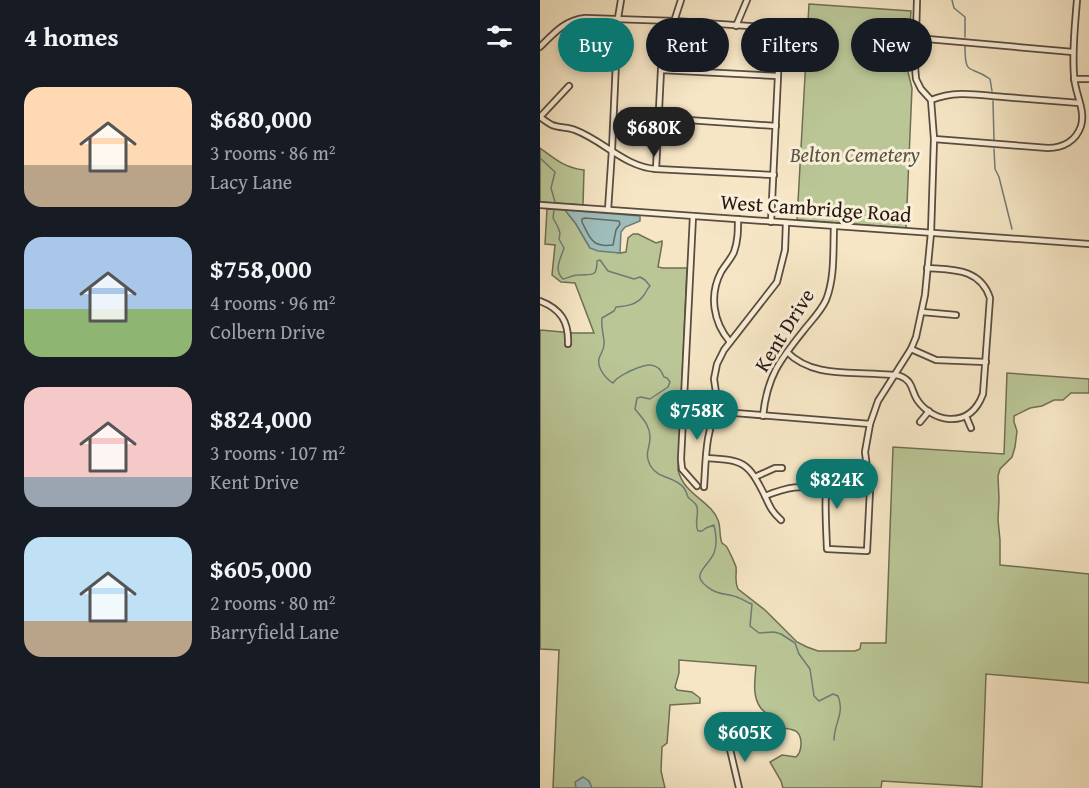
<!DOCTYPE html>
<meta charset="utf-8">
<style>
body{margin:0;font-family:"Gentium Book Plus",serif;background:#242831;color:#f1f3f6;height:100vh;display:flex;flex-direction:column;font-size:22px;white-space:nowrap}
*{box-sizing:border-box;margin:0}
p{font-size:20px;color:#9ea1a6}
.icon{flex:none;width:33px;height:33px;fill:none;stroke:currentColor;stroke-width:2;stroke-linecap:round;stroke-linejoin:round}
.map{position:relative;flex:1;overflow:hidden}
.details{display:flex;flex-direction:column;background:#171b24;width:540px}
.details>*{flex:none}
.banner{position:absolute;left:18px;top:18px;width:441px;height:54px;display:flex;gap:12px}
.price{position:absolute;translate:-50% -51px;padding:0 14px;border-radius:21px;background:#0f766e;color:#fff;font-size:20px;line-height:39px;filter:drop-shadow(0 2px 3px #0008)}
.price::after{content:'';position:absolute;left:50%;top:36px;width:18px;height:14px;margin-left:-9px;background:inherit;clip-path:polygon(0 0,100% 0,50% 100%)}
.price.current{background:#222;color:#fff}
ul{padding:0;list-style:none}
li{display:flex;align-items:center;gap:18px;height:150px;padding:0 24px}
li span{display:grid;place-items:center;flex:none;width:168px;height:120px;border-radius:18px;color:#555}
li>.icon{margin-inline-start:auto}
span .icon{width:72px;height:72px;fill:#fffc;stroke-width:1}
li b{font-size:26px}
h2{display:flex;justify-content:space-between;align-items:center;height:72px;padding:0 24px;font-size:26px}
.chip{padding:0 21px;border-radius:27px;background:#171b24;box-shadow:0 3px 9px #0003;font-size:21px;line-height:54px}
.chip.current{background:#0f766e;color:#fff}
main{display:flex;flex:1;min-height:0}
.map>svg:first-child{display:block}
</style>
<main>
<section class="details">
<h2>4 homes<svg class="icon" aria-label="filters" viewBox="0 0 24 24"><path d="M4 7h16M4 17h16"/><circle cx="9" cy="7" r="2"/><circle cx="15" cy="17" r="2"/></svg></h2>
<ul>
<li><span style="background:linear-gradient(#ffd9b3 65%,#b9a48a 0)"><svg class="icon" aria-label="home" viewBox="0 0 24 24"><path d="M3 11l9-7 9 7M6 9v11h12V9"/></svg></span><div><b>$680,000</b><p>3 rooms · 86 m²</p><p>Lacy Lane</p></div></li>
<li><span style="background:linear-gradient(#a9c7e8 60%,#8fb573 0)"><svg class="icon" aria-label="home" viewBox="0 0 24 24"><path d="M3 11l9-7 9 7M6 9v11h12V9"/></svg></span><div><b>$758,000</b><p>4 rooms · 96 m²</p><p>Colbern Drive</p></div></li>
<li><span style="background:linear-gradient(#f6c9c9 75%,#9aa5b1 0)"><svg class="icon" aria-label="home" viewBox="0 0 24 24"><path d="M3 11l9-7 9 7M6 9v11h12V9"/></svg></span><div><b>$824,000</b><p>3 rooms · 107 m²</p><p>Kent Drive</p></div></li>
<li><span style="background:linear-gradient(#bfe0f5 70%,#b9a48a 0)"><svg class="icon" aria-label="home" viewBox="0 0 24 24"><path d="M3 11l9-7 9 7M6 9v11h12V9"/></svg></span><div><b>$605,000</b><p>2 rooms · 80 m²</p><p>Barryfield Lane</p></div></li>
</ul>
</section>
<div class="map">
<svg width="549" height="788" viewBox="0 0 549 788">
<rect width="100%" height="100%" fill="#f6e6c5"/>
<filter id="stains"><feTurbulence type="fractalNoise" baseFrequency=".00333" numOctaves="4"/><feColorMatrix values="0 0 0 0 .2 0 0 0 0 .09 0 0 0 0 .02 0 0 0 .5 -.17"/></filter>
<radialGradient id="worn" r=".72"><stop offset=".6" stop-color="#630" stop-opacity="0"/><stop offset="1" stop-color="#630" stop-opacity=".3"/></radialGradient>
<!-- green -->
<g fill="#bac696" stroke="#706e54" stroke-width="1.5">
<path d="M269,4L371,11L367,68L372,88L366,228L257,220Z"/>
<path d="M0,148C15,159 25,168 44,170L43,205L0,202Z"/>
<path d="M7,209L25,210L36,224L50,248L80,253L86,252L88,238L93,234H98L116,243L122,241V244L118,267L123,268H147L138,470C144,495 171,501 178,520C181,527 179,537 182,543C183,544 185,545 186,546C188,548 195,564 196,567C197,575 194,581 198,589L225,610L257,642L267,647L278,651H315L320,649L321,643H346L353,447L464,454L467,373L549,379V393H531L523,400H514L502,406L490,408L474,416V422L477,431L475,447L472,457L460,469L458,476L459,499L458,520L460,540V565L549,574V683L446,674L442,787L342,781L341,788H243L241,781L230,762L242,755L256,757C262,752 263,738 257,732C253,728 244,729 239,727C232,725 231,719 227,714C225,712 222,710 220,707C212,695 215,680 216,666L139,660V673L135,687L137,690L152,692L160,698V703L130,705L127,743L122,747L121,771L125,788H13L19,650L0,649V330L34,333H54L35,283L21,282L12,275L15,245L5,244Z"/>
</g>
<!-- water -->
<g fill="#9ebebb" stroke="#6e7b77" stroke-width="1.5">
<path d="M25,210L100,216V221L85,227L81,232L80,253L58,251L50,248L36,224Z"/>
<path d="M43,777L49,781L52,788H36L35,782Z"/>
</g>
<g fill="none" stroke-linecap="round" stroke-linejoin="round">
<!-- shore -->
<path stroke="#626a66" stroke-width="1.5" d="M45,218L79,221L80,224L76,230L73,245C52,248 50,238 42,222V219Z"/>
<!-- stream -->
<g stroke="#6e7b77" stroke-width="1.5">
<path d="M412,0L414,8L425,17V37"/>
<path d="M425,46C425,78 430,64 450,79L452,91"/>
<path d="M453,101L454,140"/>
<path d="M454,149L455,169L459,177L472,229"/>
<path d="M0,158L15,172L11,188L15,202L13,218L18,227L20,233L19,239L24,248C21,258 13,270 23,279C28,278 33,275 38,275C52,274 57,278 57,261L60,260L68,271L94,279L100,277L105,280L110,286C107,289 106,292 104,295C97,305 87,306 76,307L74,311L62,318C61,327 63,332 64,341C65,351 60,353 59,359C57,368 66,379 73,383C78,376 83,375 90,371C102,366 117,358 124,377L127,378L130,382L128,387L110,399L101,397L97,398L95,409C102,418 110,425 110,437C110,449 104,453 110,465C118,480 134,475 144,488C146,491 147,494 148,497C151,501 156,502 157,507C159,516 154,523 158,531H162L166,528L174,525C176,533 177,545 174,553C167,569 147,575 172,590C180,595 191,594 199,598C203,599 207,603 212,604L210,626L219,633L234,632L241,634L255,643L259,654L270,669L274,696L279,701L293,694L298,696C305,714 294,723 294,740"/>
</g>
<!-- minor casing -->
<g stroke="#5a4b3e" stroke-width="8">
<g id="minor">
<path d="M196,26L207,0"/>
<path d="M376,38L533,52"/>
<path d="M0,47C14,33 25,20 45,18L134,21L239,28L238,76L231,222"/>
<path d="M121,70L238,76"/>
<path d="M534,79H549"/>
<path d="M29,86L0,117C4,120 8,123 12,125C19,128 28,127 35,130C64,141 85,167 116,169L234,175"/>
<path d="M391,100C416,90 438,95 464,97C489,99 514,101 539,103"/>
<path d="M119,118L236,126"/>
<path d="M394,139L508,148C523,148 536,141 541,126C546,109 534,92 534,75C532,50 535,25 537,0"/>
<path d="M116,169L121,70L127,43L141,0"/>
<path d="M0,205L549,244"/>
<path d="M68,210L72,150L78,18L81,0"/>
<path d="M153,216L141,459L142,469L157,486"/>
<path d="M246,223L245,250L237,282L184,350L177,364L174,379L177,399L180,405L188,411L195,413L330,424"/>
<path d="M0,301C21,309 29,322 28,344"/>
<path d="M382,312L416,315"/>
<path d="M190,342C173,322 169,295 181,272C185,265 191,259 194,252C198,241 198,231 198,219"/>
<path d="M371,349L396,360L446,362"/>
<path d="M247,352C271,376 305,372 337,374C345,375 353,374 360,376C374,381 371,392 378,401C385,411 397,418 409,419C426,420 437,410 443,394L450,298C440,268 413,270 387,268"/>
<path d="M223,416C227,376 240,360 264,330C272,320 281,311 286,300C295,278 293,250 294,226"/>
<path d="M426,416L431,428"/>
<path d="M380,422L389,411"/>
<path d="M166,458C204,460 208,462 225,496C230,507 232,512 241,520"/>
<path d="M327,468L307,471L288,470C284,496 286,522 287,549L327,551L330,490L325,452L330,424L338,401L371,349L376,337L385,295L391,233L394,139L391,100L381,89L376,79L375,67L377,0"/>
<path d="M215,477L235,468H242"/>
<path d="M164,487C166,459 165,429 180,405"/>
<path d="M225,496C250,486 258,486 285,488"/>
<path d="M192,734L189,745L199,788"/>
</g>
</g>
<!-- minor -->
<use href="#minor" stroke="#f9efd9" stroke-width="4.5"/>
</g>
<g text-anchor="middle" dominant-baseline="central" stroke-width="6" stroke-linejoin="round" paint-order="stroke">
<!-- park labels -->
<g font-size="21" font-style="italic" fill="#5a5440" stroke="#f9efd9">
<text x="315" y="154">Belton Cemetery</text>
</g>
<!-- street labels -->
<g font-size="21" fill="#261711" stroke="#f9efd9">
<text transform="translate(276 208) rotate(4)">West Cambridge Road</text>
<text transform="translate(244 330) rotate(-58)">Kent Drive</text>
</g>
</g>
<rect width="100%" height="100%" filter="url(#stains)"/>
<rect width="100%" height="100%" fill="url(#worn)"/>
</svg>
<b class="price current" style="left:114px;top:158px">$680K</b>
<b class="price" style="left:157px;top:441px">$758K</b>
<b class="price" style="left:297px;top:510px">$824K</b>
<b class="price" style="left:205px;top:763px">$605K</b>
<div class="banner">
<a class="chip current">Buy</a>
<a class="chip">Rent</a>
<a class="chip">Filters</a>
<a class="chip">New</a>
</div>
</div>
</main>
